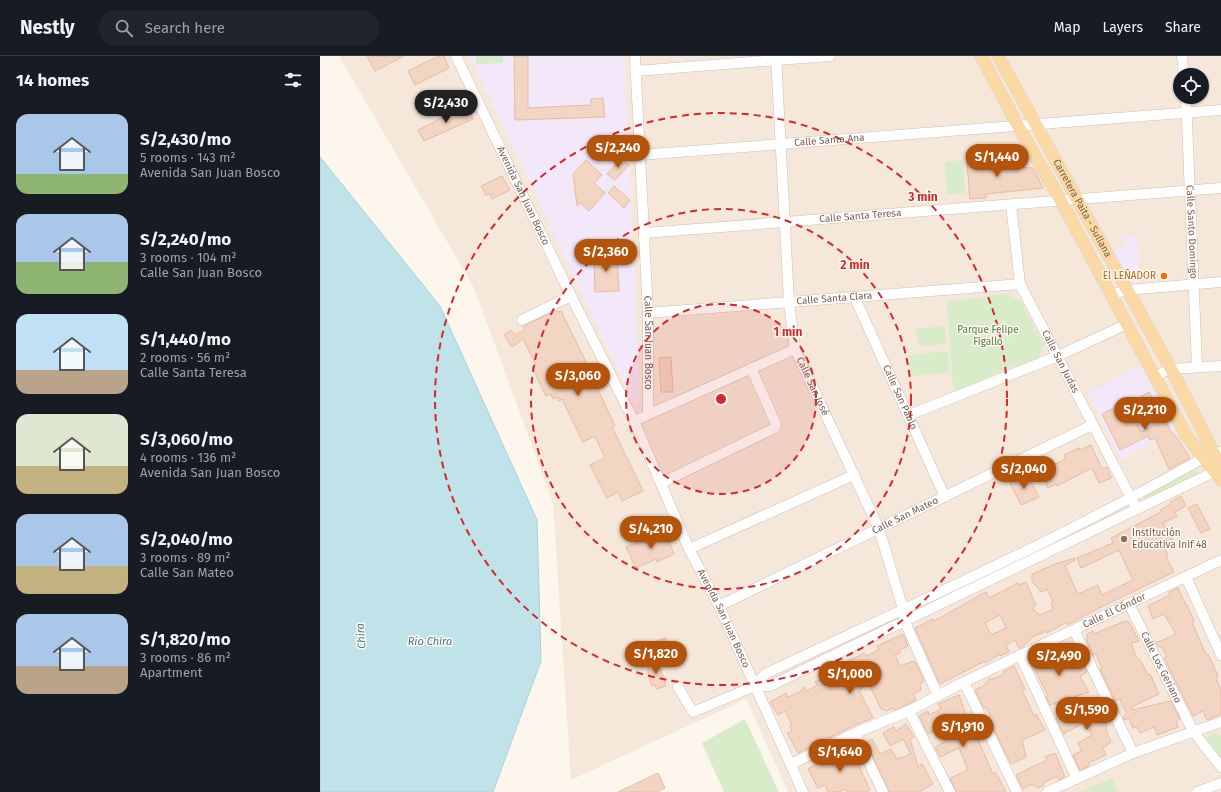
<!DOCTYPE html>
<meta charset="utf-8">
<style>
body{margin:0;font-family:"Fira Sans",sans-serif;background:#20242c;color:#f1f3f6;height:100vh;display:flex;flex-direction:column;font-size:15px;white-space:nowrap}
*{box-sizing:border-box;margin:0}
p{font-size:13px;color:#9ea1a6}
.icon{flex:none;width:22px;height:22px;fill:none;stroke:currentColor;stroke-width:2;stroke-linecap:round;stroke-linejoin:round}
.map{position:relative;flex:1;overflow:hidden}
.sheet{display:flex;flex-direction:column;background:#171b24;width:320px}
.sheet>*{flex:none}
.fabs{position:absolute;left:853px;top:12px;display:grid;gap:8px}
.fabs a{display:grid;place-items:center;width:36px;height:36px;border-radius:50%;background:#171b24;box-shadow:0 1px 3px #0004;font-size:20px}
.price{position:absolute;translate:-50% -34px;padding:0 9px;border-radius:14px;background:#b45309;color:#fff;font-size:13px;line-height:26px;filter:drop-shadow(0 1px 2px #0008)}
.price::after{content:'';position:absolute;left:50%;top:24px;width:12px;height:9px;margin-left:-6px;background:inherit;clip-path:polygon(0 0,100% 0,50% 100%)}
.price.current{background:#222;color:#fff}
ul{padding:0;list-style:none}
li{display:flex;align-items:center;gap:12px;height:100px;padding:0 16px}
li span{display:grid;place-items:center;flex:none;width:112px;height:80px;border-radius:12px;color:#555}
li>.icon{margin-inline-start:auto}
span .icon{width:48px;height:48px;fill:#fffc;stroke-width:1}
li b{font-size:17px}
h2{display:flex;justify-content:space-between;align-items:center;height:48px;padding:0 16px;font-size:17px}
header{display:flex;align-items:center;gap:24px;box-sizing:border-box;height:56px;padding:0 20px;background:#171b24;border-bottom:1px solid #363941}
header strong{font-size:19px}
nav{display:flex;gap:22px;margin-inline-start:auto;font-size:14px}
.search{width:280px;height:36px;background:#20242c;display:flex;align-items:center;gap:10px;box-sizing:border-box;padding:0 14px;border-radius:22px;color:#9ea1a6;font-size:15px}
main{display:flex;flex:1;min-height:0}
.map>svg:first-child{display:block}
</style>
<header>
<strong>Nestly</strong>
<div class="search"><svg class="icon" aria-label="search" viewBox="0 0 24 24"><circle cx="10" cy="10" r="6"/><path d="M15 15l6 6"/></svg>Search here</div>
<nav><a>Map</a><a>Layers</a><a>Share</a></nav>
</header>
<main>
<section class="sheet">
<h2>14 homes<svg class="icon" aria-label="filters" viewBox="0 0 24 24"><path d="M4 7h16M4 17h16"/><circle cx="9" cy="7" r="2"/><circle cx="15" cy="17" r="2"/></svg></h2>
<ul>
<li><span style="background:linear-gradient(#a9c7e8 75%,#8fb573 0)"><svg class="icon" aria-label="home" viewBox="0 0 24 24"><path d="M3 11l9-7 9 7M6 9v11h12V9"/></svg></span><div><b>S/2,430/mo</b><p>5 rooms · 143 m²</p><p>Avenida San Juan Bosco</p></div></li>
<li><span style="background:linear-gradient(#a9c7e8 60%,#8fb573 0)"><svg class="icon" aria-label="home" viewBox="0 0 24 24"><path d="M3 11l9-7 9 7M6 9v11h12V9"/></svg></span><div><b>S/2,240/mo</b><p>3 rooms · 104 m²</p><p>Calle San Juan Bosco</p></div></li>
<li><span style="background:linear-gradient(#bfe0f5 70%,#b9a48a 0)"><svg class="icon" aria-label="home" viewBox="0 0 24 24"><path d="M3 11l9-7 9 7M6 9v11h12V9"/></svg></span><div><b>S/1,440/mo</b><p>2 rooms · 56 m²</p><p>Calle Santa Teresa</p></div></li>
<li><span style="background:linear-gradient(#dfe7d0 65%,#c2b280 0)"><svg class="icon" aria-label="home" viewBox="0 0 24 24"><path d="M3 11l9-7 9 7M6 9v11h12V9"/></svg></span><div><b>S/3,060/mo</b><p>4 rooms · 136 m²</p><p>Avenida San Juan Bosco</p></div></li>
<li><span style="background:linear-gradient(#a9c7e8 65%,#c2b280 0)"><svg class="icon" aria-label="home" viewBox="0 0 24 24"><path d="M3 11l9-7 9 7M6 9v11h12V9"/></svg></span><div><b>S/2,040/mo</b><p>3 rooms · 89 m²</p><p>Calle San Mateo</p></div></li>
<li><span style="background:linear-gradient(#a9c7e8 65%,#b9a48a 0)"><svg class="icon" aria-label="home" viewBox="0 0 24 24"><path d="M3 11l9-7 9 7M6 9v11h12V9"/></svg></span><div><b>S/1,820/mo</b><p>3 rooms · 86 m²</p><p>Apartment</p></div></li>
</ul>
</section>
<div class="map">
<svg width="901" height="736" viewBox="0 0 901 736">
<rect width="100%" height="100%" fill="#fdf6ec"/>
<!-- residential -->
<path fill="#f5e8da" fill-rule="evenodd" d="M19,0H901V736H468L426,643L251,724L233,447L154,232ZM860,19H882V41H860Z"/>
<!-- education -->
<g fill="#f3e8fa">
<path d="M150,0H304L320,346L314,348Z"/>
<path d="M817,179L821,225L811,227L790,193L805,192L803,180Z"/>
<path d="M821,309L856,374L801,404L768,337Z"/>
</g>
<!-- green -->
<g fill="#d8ecc9">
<path d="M156,0H183V7L156,8Z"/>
<path d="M643,104L645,137L627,138L625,106Z"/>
<path d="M685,238L700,244L724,289L717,305L700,312L694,309L637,335L633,332L627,246Z"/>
<path d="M625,270L627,288L598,290L596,273Z"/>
<path d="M628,295L630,316L591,320L589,299Z"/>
<path d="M874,414L878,415V420L825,445L824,440Z"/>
<path d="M425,663L459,736H404L382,687Z"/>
<path d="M895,677L901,680V706L886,686L887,681L890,678Z"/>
<path d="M792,722L798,736H759Z"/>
</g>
<!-- water -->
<path fill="#bfe3e8" stroke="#a5d3da" d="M0,101L120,250L217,464L221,605L173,736H0Z"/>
<!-- building -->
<g fill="#f3d5c3" stroke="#e6bba3" fill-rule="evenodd">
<path d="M47,0H84L55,15Z"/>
<path d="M119,0H124L129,12L95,29L88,15Z"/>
<path d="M194,0H208V52L271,49V43L283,42L285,61L195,64Z"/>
<path d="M146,50L153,63L104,85L98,74Z"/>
<path d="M662,95L663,110L713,112L723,132L666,138V142L650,143L646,96Z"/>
<path d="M302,102L309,109L295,124L287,118Z"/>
<path d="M266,104L282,119L274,127L285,137L269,155L260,147L257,150L253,118Z"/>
<path d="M182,120L190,134L172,143L170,138L166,139L161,130Z"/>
<path d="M294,130L310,144L304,152L288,137Z"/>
<path d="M274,198H297L299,235L275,236Z"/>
<path d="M236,255L237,256L241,255L273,320L272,321L295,370L292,371L323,435L302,445L298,436L287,442L270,409L285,402L275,380L263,386L242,343L239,345L237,341L233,343L231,338L226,340L212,311L216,309L203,283L192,291L184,279L191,274L195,279L205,274L203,270Z"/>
<path d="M351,301L353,336H341L339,302Z"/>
<path d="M829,336L844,365L845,364L852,377L856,380L870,402L849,413L835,382L830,384L828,380L800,394L782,358L806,346L821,376L835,369L820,341Z"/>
<path d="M771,389L782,413L787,411L791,422L779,427L772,412L737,430L736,428L728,432L718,409L726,405L729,411L746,403L744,399L759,392L760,394Z"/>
<path d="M707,418L719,441L701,449L690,427Z"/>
<path d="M861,440L866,450L855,456L857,460L843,467L852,483V489L845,493L848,500L846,501L854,516L775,554L748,569L747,566L727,577L726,575L713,581L701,592H699L695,584L686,589L689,596L680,600V598L666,607L665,605L620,628L595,572L613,563L614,565L666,536L669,542L698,527L699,529L706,526L716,549L712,553L720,559L734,553L731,548L733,546L727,533L721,536L712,525V518L738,507L755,502V504L745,510L758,538L778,529L782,539L813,524L799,494L761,512L757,502L793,487L791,482L841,456L840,454L851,448L850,446ZM680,559L686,572L671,579L665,567Z"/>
<path d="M877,448L890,473L881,477L868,452Z"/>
<path d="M345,476L354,498L337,506L336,503L316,512L306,491Z"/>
<path d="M858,532L866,549H867L874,565L872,566L886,599L888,598L898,620L896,622L901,634V658L887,664L883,655L873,660L844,602L847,601L842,591H839L836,587L856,578L844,558L833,563L828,550L850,539L849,536Z"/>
<path d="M805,565L809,566L819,585L811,587L816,601L821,605L828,619L830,618L839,638L811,651L812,654L851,645L860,663L856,665L858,671L837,679L834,671L820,677L817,671L813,672L809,662L804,664L803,661L807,657L802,648L800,643L795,645L780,613L782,612L776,598L773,599L766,583L768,582L767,578L773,575L774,578Z"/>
<path d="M583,578L588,590L580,594V597L575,599L580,610L594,605L596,607L604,625L600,629L601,634L593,638L596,644L575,654L573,652L567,655L561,653L549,628L539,634L553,662L535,669L478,697L467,677L472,675L470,670L472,669L465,655L458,659L450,646L466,637L468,641L480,636L484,631L487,635L497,629L495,626L507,621L523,608L544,597L546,600L559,594L557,590Z"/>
<path d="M345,582L352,600L340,605L334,586Z"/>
<path d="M740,592L748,610L762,606L767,616L760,620L769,636L730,649L726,641L728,640L709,602L717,599L718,601L729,596L730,597Z"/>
<path d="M338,605L346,630L336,633L335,629L332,630L328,618V607Z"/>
<path d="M694,610L705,633L702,634L714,660L716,658L725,674L702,684L706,701L691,708L670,666V660L666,651L664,652L655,634L660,631L661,633L670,622L671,624L684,618L683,616Z"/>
<path d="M639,639L647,662L650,661L658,678L657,679L659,686L673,718L676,717L686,736H636L630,722L648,714L639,692L620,701L615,691L632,682L626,669L608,678L599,660L608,655L609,659L621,653L618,648Z"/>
<path d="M772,642L778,651L781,650L787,673L786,674L791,686L783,692L786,699L768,707L769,710L760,714L753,699L762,695L758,687L772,679L767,668L766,666L747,676L746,675L744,679L736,662Z"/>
<path d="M586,668L594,681L590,683L598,711L602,708L613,728L599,736H569L546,686L552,683L560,698L571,693L577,703L591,698L583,683L570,690L563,677L574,671L576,675Z"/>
<path d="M530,691L550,734L546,736H527L525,733L518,736H508L505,729L498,732L488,713L502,705V704Z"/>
<path d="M735,697L745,721L739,724L737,720L723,727L724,729L718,732L714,729H710L703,733L696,719L727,704L725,701Z"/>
<path d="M338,717L345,732L337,736H298Z"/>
</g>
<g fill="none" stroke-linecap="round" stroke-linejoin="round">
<!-- minor casing -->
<g stroke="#d1beb0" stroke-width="11">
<g id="minor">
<path id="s1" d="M136,0L251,240L314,365L369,493L399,550L483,736"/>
<path id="s2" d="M315,0L328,257V358"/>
<path id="s3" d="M456,0L469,246L475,293L559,473L583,553L585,566L618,640"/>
<path d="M862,0L864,19"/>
<path d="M315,15L510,0"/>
<path id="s4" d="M866,41L877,311"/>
<path id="s5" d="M320,99L901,54"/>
<path id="s6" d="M691,149L700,228L814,448"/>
<path id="s7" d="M324,177L901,132"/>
<path d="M791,239L807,234L901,226"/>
<path id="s8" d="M535,242L625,441"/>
<path id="s9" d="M328,257L700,228"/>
<path d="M202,264L251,240"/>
<path d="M834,320L851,313L901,310"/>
<path d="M589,359L738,300L807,268"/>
<path d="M314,365L475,293"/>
<path d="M341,427L455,372L456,368L431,312"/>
<path d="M369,493L534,419"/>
<path d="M866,521L901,599"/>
<path id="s10" d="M809,548L873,675L901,711"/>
<path id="s11" d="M399,550L772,369"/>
<path d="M754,574L813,697"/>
<path d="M700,599L757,723"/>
<path d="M644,626L697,736"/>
<path d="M435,630L445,618C596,547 749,479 894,396H901"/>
<path d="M358,631L373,656L435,630H450L900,413"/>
<path d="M589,655L630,736"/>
<path d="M535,677L563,736"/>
<path id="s12" d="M471,708L535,677L589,655L644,626L901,504"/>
<path d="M727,736L813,697L901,666"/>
<path d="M877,736L901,727"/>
</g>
</g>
<!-- major casing -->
<g stroke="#dad1cd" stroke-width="13">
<g id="major">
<path d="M661,0L698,70L741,145L866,379L901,424"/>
<path id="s13" d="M678,0L851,313L901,411"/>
</g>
</g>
<!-- minor -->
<use href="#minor" stroke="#fff" stroke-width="10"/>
<!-- major -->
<use href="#major" stroke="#fbd9a5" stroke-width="12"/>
</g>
<!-- distance rings -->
<circle cx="401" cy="343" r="95" fill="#d62828" fill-opacity=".12"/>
<g fill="none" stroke="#d62828" stroke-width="2" stroke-dasharray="7 5">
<circle cx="401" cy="343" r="95"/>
<circle cx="401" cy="343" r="190"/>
<circle cx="401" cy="343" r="286"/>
</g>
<!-- markers -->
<circle fill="#e8710a" stroke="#fffaf3" stroke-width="1.5" cx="844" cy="220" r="4"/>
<circle fill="#8d6e63" stroke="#fffaf3" stroke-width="1.5" cx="804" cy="483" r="4"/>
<g text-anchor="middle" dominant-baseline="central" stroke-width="3" stroke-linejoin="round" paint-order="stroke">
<!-- street labels -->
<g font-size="10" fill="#7a5c4d" stroke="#fffaf3">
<text stroke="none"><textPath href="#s5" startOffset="190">Calle Santa Ana</textPath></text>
<text stroke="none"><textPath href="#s1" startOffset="155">Avenida San Juan Bosco</textPath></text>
<text stroke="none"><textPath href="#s13" startOffset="174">Carretera Paita - Sullana</textPath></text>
<text stroke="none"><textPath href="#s7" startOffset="217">Calle Santa Teresa</textPath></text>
<text stroke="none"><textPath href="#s4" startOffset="135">Calle Santo Domingo</textPath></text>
<text stroke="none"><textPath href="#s9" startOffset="187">Calle Santa Clara</textPath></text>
<text stroke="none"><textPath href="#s2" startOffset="287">Calle San Juan Bosco</textPath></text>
<text stroke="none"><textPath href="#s6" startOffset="167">Calle San Judas</textPath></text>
<text stroke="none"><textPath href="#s3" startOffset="335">Calle San José</textPath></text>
<text stroke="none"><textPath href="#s8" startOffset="109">Calle San Pablo</textPath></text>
<text stroke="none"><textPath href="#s11" startOffset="207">Calle San Mateo</textPath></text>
<text stroke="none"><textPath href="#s12" startOffset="358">Calle El Cóndor</textPath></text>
<text stroke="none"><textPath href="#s1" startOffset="623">Avenida San Juan Bosco</textPath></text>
<text stroke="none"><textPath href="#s10" startOffset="71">Calle Los Geriano</textPath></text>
</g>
<!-- food labels -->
<g font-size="10" fill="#c56008" stroke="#fffaf3" text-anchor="end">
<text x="836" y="220">El LEÑADOR</text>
</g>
<!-- park labels -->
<g font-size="10" fill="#537a41" stroke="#fffaf3">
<text x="668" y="274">Parque Felipe<tspan x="668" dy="12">Figallo</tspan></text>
</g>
<!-- education labels -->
<g font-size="10" fill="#785e54" stroke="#fffaf3" text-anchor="start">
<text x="812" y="477">Institución<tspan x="812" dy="12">Educativa Inif 48</tspan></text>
</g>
<!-- water labels -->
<g font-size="11" font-style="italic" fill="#437c86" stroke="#fffaf3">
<text transform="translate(41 580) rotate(-95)">Chira</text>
<text x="110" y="585">Río Chira</text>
</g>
</g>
<circle cx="401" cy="343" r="6" fill="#d62828" stroke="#fffaf3" stroke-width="2"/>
<g font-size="12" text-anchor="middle" font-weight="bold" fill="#d62828" stroke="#fffaf3" stroke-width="3" stroke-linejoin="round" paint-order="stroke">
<text x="603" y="145">3 min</text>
<text x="535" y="213">2 min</text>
<text x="468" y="280">1 min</text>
</g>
</svg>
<div class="fabs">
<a><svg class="icon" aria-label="locate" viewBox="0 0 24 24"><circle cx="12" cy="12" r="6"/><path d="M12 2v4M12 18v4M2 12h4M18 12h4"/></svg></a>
</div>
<b class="price current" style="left:126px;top:68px">S/2,430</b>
<b class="price" style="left:298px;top:113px">S/2,240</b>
<b class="price" style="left:677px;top:122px">S/1,440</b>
<b class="price" style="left:286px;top:217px">S/2,360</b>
<b class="price" style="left:258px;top:341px">S/3,060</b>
<b class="price" style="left:825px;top:375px">S/2,210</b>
<b class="price" style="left:704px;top:434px">S/2,040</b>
<b class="price" style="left:331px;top:494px">S/4,210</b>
<b class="price" style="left:336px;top:619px">S/1,820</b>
<b class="price" style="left:739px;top:621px">S/2,490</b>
<b class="price" style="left:530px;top:639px">S/1,000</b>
<b class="price" style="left:767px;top:675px">S/1,590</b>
<b class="price" style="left:643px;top:692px">S/1,910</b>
<b class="price" style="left:520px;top:717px">S/1,640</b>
</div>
</main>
